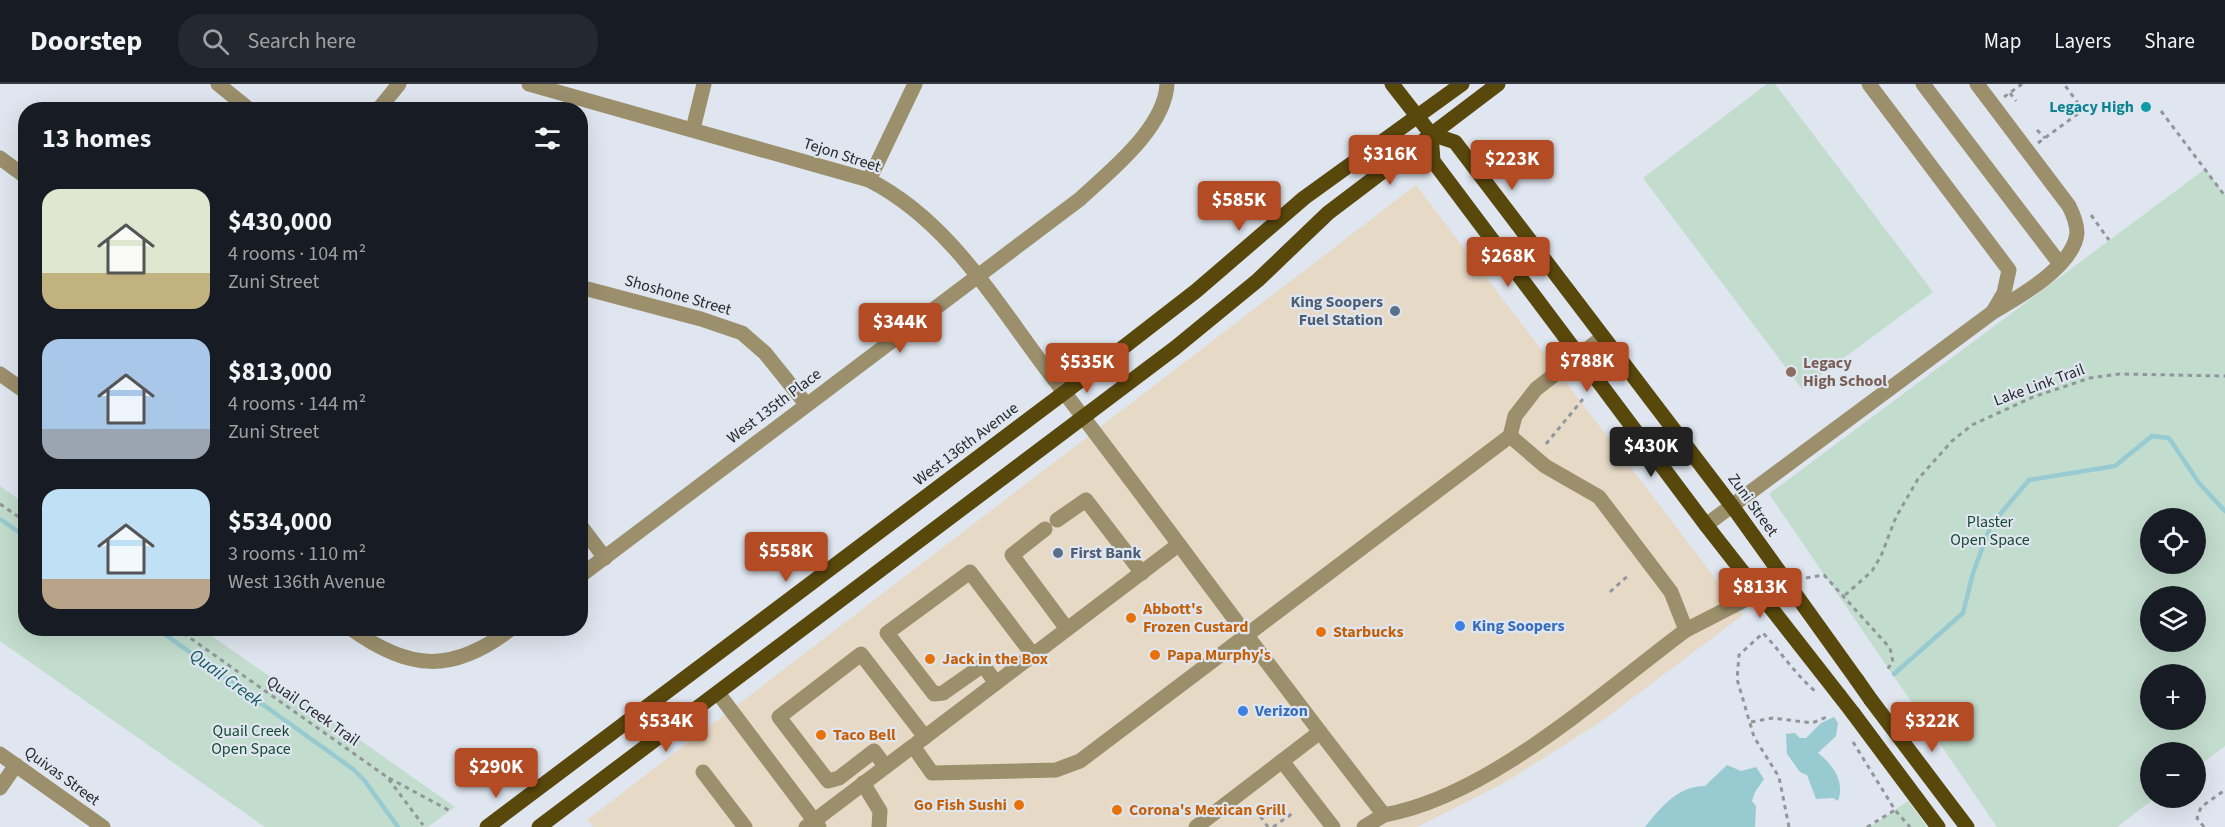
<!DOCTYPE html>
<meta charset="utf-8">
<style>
body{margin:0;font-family:"Source Sans 3",sans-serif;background:#242831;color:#f1f3f6;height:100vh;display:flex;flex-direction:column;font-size:22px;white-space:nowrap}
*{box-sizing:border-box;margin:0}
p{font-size:20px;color:#9ea1a6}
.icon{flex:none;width:33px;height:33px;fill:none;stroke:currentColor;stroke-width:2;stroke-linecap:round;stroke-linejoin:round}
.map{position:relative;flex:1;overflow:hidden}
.sheet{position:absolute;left:18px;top:18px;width:570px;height:534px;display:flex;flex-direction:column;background:#171b24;border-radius:24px;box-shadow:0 6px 24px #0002}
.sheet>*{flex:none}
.buttons{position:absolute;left:2140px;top:424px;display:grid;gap:12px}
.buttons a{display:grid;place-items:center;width:66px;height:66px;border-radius:50%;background:#171b24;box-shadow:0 6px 24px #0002;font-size:30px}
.price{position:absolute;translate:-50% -51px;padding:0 14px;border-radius:6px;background:#b34b25;color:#fff;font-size:20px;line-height:39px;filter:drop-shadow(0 2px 3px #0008)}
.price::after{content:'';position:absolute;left:50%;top:36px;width:18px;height:14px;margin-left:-9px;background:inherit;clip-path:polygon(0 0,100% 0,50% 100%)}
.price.selected{background:#222;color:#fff}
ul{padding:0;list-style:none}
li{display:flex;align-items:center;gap:18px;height:150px;padding:0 24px}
li span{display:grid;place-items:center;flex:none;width:168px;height:120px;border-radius:18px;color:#555}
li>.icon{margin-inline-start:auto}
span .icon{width:72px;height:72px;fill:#fffc;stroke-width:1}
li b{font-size:26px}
h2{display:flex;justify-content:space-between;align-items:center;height:72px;padding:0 24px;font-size:26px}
header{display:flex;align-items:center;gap:36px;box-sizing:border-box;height:84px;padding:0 30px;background:#171b24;border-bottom:2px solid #363941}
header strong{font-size:28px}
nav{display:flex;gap:33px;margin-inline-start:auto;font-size:21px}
.search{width:420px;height:54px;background:#242831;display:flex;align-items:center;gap:15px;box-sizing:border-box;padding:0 21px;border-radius:24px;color:#9ea1a6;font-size:22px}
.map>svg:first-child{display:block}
</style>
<header>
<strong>Doorstep</strong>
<div class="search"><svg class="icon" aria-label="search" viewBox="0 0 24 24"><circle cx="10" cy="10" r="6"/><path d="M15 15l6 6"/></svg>Search here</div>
<nav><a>Map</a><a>Layers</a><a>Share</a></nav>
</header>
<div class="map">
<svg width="2225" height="743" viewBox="0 0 2225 743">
<rect width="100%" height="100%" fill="#dfe6ef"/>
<!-- commercial -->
<path fill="#e6dac6" d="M1416,101L1743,531L1599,639L1504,699L1417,743H593L587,736Z"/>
<!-- green -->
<g fill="#c2dccd" fill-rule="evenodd">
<path d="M1767,0H1775L1933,208L1802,305L1643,94Z"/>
<path d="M2205,85L2225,111V662L2196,684V669H2151V714H2155L2117,743H1997L1769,410ZM2151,435H2196V480H2151ZM2151,513H2196V558H2151ZM2151,591H2196V636H2151Z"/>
<path d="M0,402L25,420L26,544L202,545L455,723L428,743H265L0,557Z"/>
<path d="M1908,717L1927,743H1867L1873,741Z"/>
</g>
<!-- water -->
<g fill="#98cad1">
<path d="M1834,633L1838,639L1836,652L1818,669C1833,681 1845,697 1838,717L1833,714L1816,715L1807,691L1800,688L1787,670L1786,650L1795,649L1800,654H1806L1821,639Z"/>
<path d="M1727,681L1741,687L1756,683L1764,695L1755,708L1752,717L1756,722L1755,743H1645C1661,723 1678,702 1705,702Z"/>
</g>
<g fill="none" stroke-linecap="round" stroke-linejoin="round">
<!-- stream -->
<g stroke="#98cad1" stroke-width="4.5">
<path d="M0,435L26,453"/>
<path d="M156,544L353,685L364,696L398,743"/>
<path d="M1894,590L1963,529L1973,489L1991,441L2029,396L2115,382L2152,352L2169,354L2199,399L2225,427"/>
</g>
<!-- path -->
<g stroke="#91969c" stroke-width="3" stroke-dasharray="4.5 4.5" stroke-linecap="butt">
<path d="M2010,9L2016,17"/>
<path d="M2004,13L2022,0"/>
<path d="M2161,27L2225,112"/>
<path d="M2037,46L2045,54"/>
<path d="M2038,59L2083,26L2064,0"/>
<path d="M2091,131L2109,156"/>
<path d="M1546,360L1583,315"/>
<path d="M0,420L26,438"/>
<path d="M1806,494L1824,491L1890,564L1893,578L1885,588"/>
<path d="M1610,508L1630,490"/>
<path d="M1845,511L1872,487L1881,472L1896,433L1918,395L1952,357L1972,341L2033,313L2090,294L2119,290L2225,292"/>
<path d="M176,544L387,693L423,741"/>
<path d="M1751,638L1773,634L1812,639L1829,632"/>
<path d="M1853,658L1895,726L1910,743"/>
<path d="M389,694L452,728"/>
<path d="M1255,725L1268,743"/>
<path d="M1273,743L1293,729"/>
<path d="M1789,743L1779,693L1754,653L1737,595L1739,571L1763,549C1781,568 1795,590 1815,607"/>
<path d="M1867,743L1895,726"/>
<path d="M2204,743L2197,734L2201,723L2225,706"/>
</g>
<!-- minor -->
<g stroke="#9b8f6c" stroke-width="15">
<path d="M218,0L250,26"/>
<path d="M529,0L869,96C949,137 995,217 1047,286C1140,406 1228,528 1320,648L1196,743"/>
<path d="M1869,0L2009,186L2004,209L1994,226"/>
<path d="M1923,0L2060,180"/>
<path d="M378,26L399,0"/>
<path d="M693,45L704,0"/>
<path d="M0,74L26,93"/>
<path d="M869,96L915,0"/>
<path d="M580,203L701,235L742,249L765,269L806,320"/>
<path d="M0,290L26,308"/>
<path d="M1510,352L1545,382L1599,413L1671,508L1686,546L1760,508"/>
<path d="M1057,436L1086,416L1142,489"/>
<path d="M580,441L605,474"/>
<path d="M1706,441L1993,228C2019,213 2074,182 2077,149C2077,140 2073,130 2069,122L1977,0"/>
<path d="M1045,445L1012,471L1067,545"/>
<path d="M580,492L1080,115C1110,87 1165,44 1167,0"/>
<path d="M350,544C409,587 453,590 512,544"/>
<path d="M996,599L983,581L943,609L934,610L887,549L970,488L1033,571"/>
<path d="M718,609L819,743"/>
<path d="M1320,648L1384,731L1364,743"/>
<path d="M917,659L1178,461"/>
<path d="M0,670L103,743"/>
<path d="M1282,677L1333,743"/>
<path d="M885,682L874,667L839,694L828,697L779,633L861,570L925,653"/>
<path d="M703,688L745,743"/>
<path d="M863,699L880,727L879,743"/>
<path d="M0,704L16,681"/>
<path d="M1384,731C1490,712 1600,610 1686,546"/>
<path d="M806,743L913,662L932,689L1056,686L1080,677L1510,352L1515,332L1536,305L1603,253"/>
</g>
<!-- major -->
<g stroke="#59480c" stroke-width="15">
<path d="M1392,0L1431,50L1433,77L1706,441L1839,611"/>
<path d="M1431,50L1455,58L1735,426L1857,596"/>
<path d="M1871,616L1967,743"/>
<path d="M1853,629L1938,743"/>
<path d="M487,743L1085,293L1196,207L1304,114L1462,0"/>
<path d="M539,743L1175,264L1258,196L1328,129L1498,0"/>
</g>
<!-- major-bridge -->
<g stroke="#59480c" stroke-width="15">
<path d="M1857,596L1871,616"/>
<path d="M1839,611L1853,629"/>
</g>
</g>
<!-- markers -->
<circle fill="#0f9aa8" stroke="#dfe6ef" stroke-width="2" cx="2146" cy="23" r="6"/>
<g fill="#5c6f8a" stroke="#dfe6ef" stroke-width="2">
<circle cx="1395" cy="227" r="6"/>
<circle cx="1058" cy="469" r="6"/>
</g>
<circle fill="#8d6e63" stroke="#dfe6ef" stroke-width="2" cx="1791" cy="288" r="6"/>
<g fill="#e8710a" stroke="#dfe6ef" stroke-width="2">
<circle cx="1131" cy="534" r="6"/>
<circle cx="1321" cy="548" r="6"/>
<circle cx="1155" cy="571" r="6"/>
<circle cx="930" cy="575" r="6"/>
<circle cx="821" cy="651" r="6"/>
<circle cx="1019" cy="721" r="6"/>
<circle cx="1117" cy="726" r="6"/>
</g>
<g fill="#3f7fe0" stroke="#dfe6ef" stroke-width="2">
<circle cx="1460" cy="542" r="6"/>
<circle cx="1243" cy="627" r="6"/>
</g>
<g text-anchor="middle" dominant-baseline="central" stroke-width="4.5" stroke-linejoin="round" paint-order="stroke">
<!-- culture labels -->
<g font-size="16" font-weight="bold" fill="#0d838f" stroke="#dfe6ef" text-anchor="end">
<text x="2134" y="23">Legacy High</text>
</g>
<!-- street labels -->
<g font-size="16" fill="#27292d" stroke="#dfe6ef">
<text transform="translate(842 71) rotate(18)">Tejon Street</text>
<text transform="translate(678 211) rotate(16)">Shoshone Street</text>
<text transform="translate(2039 301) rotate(-20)">Lake Link Trail</text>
<text transform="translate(774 322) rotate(-37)">West 135th Place</text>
<text transform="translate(966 360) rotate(-37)">West 136th Avenue</text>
<text transform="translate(1753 421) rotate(54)">Zuni Street</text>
<text transform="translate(313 627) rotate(35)">Quail Creek Trail</text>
<text transform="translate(62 692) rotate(36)">Quivas Street</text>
</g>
<!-- service labels -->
<g font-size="16" font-weight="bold" fill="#4e5e75" stroke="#dfe6ef" text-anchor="end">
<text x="1383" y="218">King Soopers<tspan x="1383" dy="18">Fuel Station</tspan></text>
<text x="1070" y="469" text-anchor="start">First Bank</text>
</g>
<!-- education labels -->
<g font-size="16" font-weight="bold" fill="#785e54" stroke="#dfe6ef" text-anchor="start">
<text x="1803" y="279">Legacy<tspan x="1803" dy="18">High School</tspan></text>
</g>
<!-- park labels -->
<g font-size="16" fill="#164933" stroke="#dfe6ef">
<text x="1990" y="438">Plaster<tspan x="1990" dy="18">Open Space</tspan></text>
<text x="251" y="647">Quail Creek<tspan x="251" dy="18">Open Space</tspan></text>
</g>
<!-- food labels -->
<g font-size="16" font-weight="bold" fill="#c56008" stroke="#dfe6ef" text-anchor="start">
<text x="1143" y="525">Abbott's<tspan x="1143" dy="18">Frozen Custard</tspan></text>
<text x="1333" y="548">Starbucks</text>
<text x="1167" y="571">Papa Murphy's</text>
<text x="942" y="575">Jack in the Box</text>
<text x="833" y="651">Taco Bell</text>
<text x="1007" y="721" text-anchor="end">Go Fish Sushi</text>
<text x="1129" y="726">Corona's Mexican Grill</text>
</g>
<!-- shop labels -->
<g font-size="16" font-weight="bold" fill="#366cbe" stroke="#dfe6ef" text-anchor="start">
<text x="1472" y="542">King Soopers</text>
<text x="1255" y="627">Verizon</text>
</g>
<!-- water labels -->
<g font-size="18" font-style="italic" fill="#155b63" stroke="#dfe6ef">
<text transform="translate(226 594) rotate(36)">Quail Creek</text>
</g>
</g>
</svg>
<div class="buttons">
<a><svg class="icon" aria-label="locate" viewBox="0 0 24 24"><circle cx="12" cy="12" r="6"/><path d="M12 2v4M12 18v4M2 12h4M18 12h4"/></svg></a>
<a><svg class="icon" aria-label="layers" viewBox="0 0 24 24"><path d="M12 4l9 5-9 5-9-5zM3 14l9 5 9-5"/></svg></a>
<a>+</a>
<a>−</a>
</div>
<b class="price" style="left:1390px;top:102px">$316K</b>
<b class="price" style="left:1512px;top:107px">$223K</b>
<b class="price" style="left:1239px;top:148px">$585K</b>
<b class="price" style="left:1508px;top:204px">$268K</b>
<b class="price" style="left:900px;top:270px">$344K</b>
<b class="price" style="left:1587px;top:309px">$788K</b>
<b class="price" style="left:1087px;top:310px">$535K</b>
<b class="price selected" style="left:1651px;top:394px">$430K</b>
<b class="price" style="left:786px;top:499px">$558K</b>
<b class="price" style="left:1760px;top:535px">$813K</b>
<b class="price" style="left:666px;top:669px">$534K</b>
<b class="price" style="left:1932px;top:669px">$322K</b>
<b class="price" style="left:496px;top:715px">$290K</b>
<section class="sheet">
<h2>13 homes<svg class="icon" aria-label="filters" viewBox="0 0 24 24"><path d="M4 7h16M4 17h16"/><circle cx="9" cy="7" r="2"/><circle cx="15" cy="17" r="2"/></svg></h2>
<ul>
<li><span style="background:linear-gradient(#dfe7d0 70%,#c2b280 0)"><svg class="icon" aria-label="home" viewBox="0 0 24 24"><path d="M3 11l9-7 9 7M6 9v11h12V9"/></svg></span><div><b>$430,000</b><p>4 rooms · 104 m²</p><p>Zuni Street</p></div></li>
<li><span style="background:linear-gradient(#a9c7e8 75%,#9aa5b1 0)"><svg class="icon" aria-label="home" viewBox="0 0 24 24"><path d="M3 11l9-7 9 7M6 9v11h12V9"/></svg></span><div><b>$813,000</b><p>4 rooms · 144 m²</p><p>Zuni Street</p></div></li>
<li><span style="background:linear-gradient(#bfe0f5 75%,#b9a48a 0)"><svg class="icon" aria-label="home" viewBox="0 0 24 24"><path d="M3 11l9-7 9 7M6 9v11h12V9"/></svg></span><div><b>$534,000</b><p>3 rooms · 110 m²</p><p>West 136th Avenue</p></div></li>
</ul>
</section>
</div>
